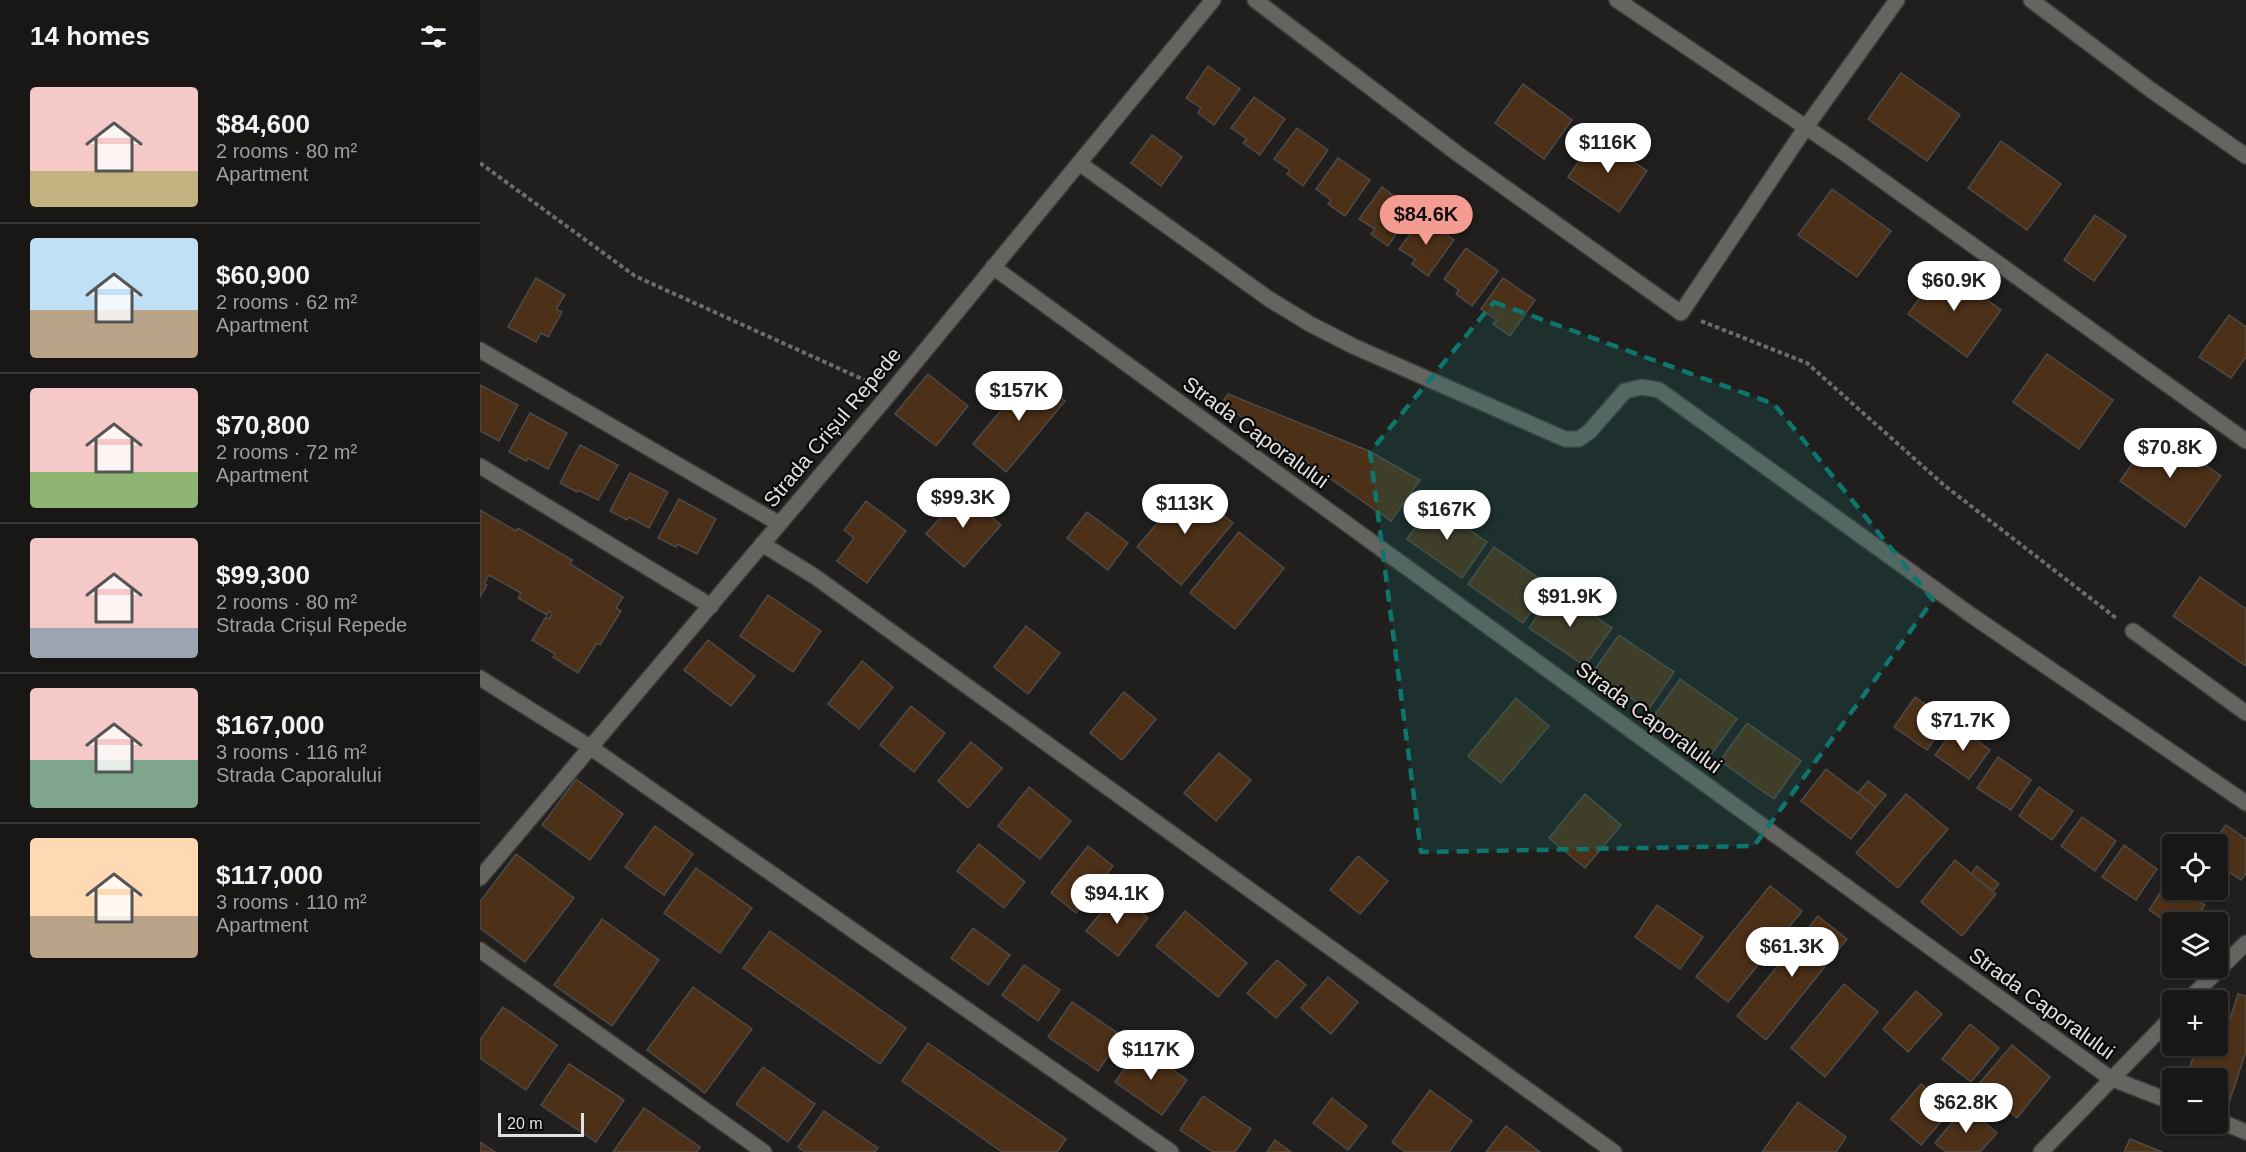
<!DOCTYPE html>
<meta charset="utf-8">
<style>
body{margin:0;font-family:Arial,sans-serif;background:#262423;color:#f1f3f6;height:100vh;display:flex;flex-direction:column;font-size:22px;white-space:nowrap}
*{box-sizing:border-box;margin:0}
p{font-size:20px;color:#9f9fa1}
.icon{flex:none;width:33px;height:33px;fill:none;stroke:currentColor;stroke-width:2;stroke-linecap:round;stroke-linejoin:round}
.map{position:relative;flex:1;overflow:hidden}
.drawer{display:flex;flex-direction:column;background:#191716;width:480px}
.drawer>*{flex:none}
.controls{position:absolute;left:1682px;top:834px;display:grid;gap:12px}
.controls a{display:grid;place-items:center;width:66px;height:66px;border-radius:6px;background:#191716;box-shadow:0 2px 4px #0004,0 0 0 2px #373635;font-size:30px}
.scale{position:absolute;left:18px;bottom:15px;width:86px;box-sizing:border-box;padding-left:6px;border:3px solid #e2e1e0;border-top:0;font-size:16px;line-height:21px;white-space:nowrap;color:#e2e1e0;-webkit-text-stroke:4px #0a0908;paint-order:stroke}
.price{position:absolute;translate:-50% -51px;padding:0 14px;border-radius:21px;background:#fff;color:#222;font-size:20px;line-height:39px;filter:drop-shadow(0 2px 3px #0008)}
.price::after{content:'';position:absolute;left:50%;top:36px;width:18px;height:14px;margin-left:-9px;background:inherit;clip-path:polygon(0 0,100% 0,50% 100%)}
.price.on{background:#f59c92;color:#111}
ul{padding:0;list-style:none}
li{display:flex;align-items:center;gap:18px;height:150px;padding:0 30px}
li+li{border-top:2px solid #373635}
li span{display:grid;place-items:center;flex:none;width:168px;height:120px;border-radius:6px;color:#555}
li>.icon{margin-inline-start:auto}
span .icon{width:72px;height:72px;fill:#fffc;stroke-width:1}
li b{font-size:26px}
h2{display:flex;justify-content:space-between;align-items:center;height:72px;padding:0 30px;font-size:26px}
main{display:flex;flex:1;min-height:0}
.map>svg:first-child{display:block}
</style>
<main>
<section class="drawer">
<h2>14 homes<svg class="icon" aria-label="filters" viewBox="0 0 24 24"><path d="M4 7h16M4 17h16"/><circle cx="9" cy="7" r="2"/><circle cx="15" cy="17" r="2"/></svg></h2>
<ul>
<li><span style="background:linear-gradient(#f6c9c9 70%,#c2b280 0)"><svg class="icon" aria-label="home" viewBox="0 0 24 24"><path d="M3 11l9-7 9 7M6 9v11h12V9"/></svg></span><div><b>$84,600</b><p>2 rooms · 80 m²</p><p>Apartment</p></div></li>
<li><span style="background:linear-gradient(#bfe0f5 60%,#b9a48a 0)"><svg class="icon" aria-label="home" viewBox="0 0 24 24"><path d="M3 11l9-7 9 7M6 9v11h12V9"/></svg></span><div><b>$60,900</b><p>2 rooms · 62 m²</p><p>Apartment</p></div></li>
<li><span style="background:linear-gradient(#f6c9c9 70%,#8fb573 0)"><svg class="icon" aria-label="home" viewBox="0 0 24 24"><path d="M3 11l9-7 9 7M6 9v11h12V9"/></svg></span><div><b>$70,800</b><p>2 rooms · 72 m²</p><p>Apartment</p></div></li>
<li><span style="background:linear-gradient(#f6c9c9 75%,#9aa5b1 0)"><svg class="icon" aria-label="home" viewBox="0 0 24 24"><path d="M3 11l9-7 9 7M6 9v11h12V9"/></svg></span><div><b>$99,300</b><p>2 rooms · 80 m²</p><p>Strada Crișul Repede</p></div></li>
<li><span style="background:linear-gradient(#f6c9c9 60%,#7fa58c 0)"><svg class="icon" aria-label="home" viewBox="0 0 24 24"><path d="M3 11l9-7 9 7M6 9v11h12V9"/></svg></span><div><b>$167,000</b><p>3 rooms · 116 m²</p><p>Strada Caporalului</p></div></li>
<li><span style="background:linear-gradient(#ffd9b3 65%,#b9a48a 0)"><svg class="icon" aria-label="home" viewBox="0 0 24 24"><path d="M3 11l9-7 9 7M6 9v11h12V9"/></svg></span><div><b>$117,000</b><p>3 rooms · 110 m²</p><p>Apartment</p></div></li>
</ul>
</section>
<div class="map">
<svg width="1766" height="1152" viewBox="0 0 1766 1152">
<rect width="100%" height="100%" fill="#211f1d"/>
<!-- building -->
<g fill="#4c3018" stroke="#4d4b49" stroke-width="1.5">
<path d="M728,66L760,89L734,125L718,113L721,108L706,98Z"/>
<path d="M1421,73L1480,115L1447,161L1388,119Z"/>
<path d="M1043,84L1092,120L1064,159L1015,123Z"/>
<path d="M774,97L805,119L780,155L763,143L767,139L751,128Z"/>
<path d="M817,128L848,150L823,186L807,174L810,170L794,159Z"/>
<path d="M672,135L702,157L681,186L651,163Z"/>
<path d="M1116,136L1167,171L1139,212L1088,177Z"/>
<path d="M1521,141L1581,184L1547,230L1488,188Z"/>
<path d="M858,158L890,180L865,216L848,204L851,200L836,189Z"/>
<path d="M902,187L933,210L908,246L891,234L895,229L879,219Z"/>
<path d="M1352,189L1411,231L1377,277L1318,235Z"/>
<path d="M1615,215L1646,236L1614,281L1584,260Z"/>
<path d="M942,218L974,240L948,276L932,264L935,259L919,249Z"/>
<path d="M986,248L1018,271L992,306L976,294L979,290L964,279Z"/>
<path d="M1461,268L1521,310L1487,357L1428,314Z"/>
<path d="M56,278L85,295L76,309L82,312L68,337L61,333L56,342L28,327Z"/>
<path d="M1023,278L1055,300L1030,336L1013,324L1017,320L1001,309Z"/>
<path d="M1749,315L1766,327V357L1751,378L1719,357Z"/>
<path d="M1567,354L1633,400L1599,449L1533,402Z"/>
<path d="M552,373L585,401L526,472L493,444Z"/>
<path d="M448,374L488,406L456,446L415,414Z"/>
<path d="M0,385L38,405L19,441L0,431Z"/>
<path d="M748,394L889,451L940,480L911,521L742,403Z"/>
<path d="M50,413L87,433L68,469L48,458L46,461L29,452Z"/>
<path d="M1676,430L1741,476L1705,527L1640,481Z"/>
<path d="M100,445L138,465L118,500L98,490L97,492L80,483Z"/>
<path d="M150,473L188,492L169,528L149,517L147,520L130,511Z"/>
<path d="M709,486L753,523L701,585L657,547Z"/>
<path d="M482,492L521,525L484,567L446,534Z"/>
<path d="M199,499L236,519L217,554L197,544L196,547L178,538Z"/>
<path d="M386,501L426,531L387,583L357,561L374,538L364,530Z"/>
<path d="M952,504L1007,542L982,578L927,539Z"/>
<path d="M0,510L36,531L38,528L92,560L90,564L143,597L136,608L141,611L120,645L117,643L98,673L73,657L75,654L52,640L66,617L69,619L72,613L69,611L67,615L38,598L41,593L9,575L4,584L7,585L0,597Z"/>
<path d="M607,512L648,543L628,570L587,538Z"/>
<path d="M759,532L804,568L755,629L710,593Z"/>
<path d="M1014,547L1070,586L1043,623L988,584Z"/>
<path d="M1720,577L1766,609V666L1693,616Z"/>
<path d="M1075,589L1132,628L1105,666L1049,628Z"/>
<path d="M288,595L341,631L313,672L260,636Z"/>
<path d="M546,626L580,653L548,694L514,667Z"/>
<path d="M1139,635L1194,672L1168,710L1113,672Z"/>
<path d="M228,640L275,676L251,706L204,670Z"/>
<path d="M382,661L413,687L379,729L348,704Z"/>
<path d="M1200,679L1257,719L1231,755L1174,716Z"/>
<path d="M644,692L676,719L642,760L610,733Z"/>
<path d="M1435,697L1468,720L1447,750L1414,727Z"/>
<path d="M1036,698L1069,726L1021,783L988,756Z"/>
<path d="M431,706L465,733L434,772L400,745Z"/>
<path d="M1267,723L1321,761L1294,799L1240,761Z"/>
<path d="M1477,725L1510,750L1489,779L1455,755Z"/>
<path d="M491,742L522,768L488,808L458,781Z"/>
<path d="M739,753L771,780L736,821L704,793Z"/>
<path d="M1518,757L1551,780L1531,810L1497,788Z"/>
<path d="M1346,769L1396,807L1371,839L1321,801Z"/>
<path d="M96,779L143,814L110,860L62,825Z"/>
<path d="M1388,781L1406,795L1396,807L1378,793Z"/>
<path d="M549,787L591,821L560,859L518,826Z"/>
<path d="M1559,787L1593,811L1572,840L1539,816Z"/>
<path d="M1105,794L1141,825L1105,868L1069,838Z"/>
<path d="M1426,794L1468,829L1418,888L1376,853Z"/>
<path d="M1602,817L1636,841L1615,871L1581,846Z"/>
<path d="M1746,825L1766,839V873L1761,880L1737,864V844H1732Z"/>
<path d="M175,826L213,854L184,895L145,867Z"/>
<path d="M499,844L545,882L524,908L477,871Z"/>
<path d="M1644,845L1677,869L1656,900L1622,877Z"/>
<path d="M608,846L633,866L596,913L571,893Z"/>
<path d="M36,854L94,898L45,962L0,928V902Z"/>
<path d="M878,856L908,881L880,914L850,890Z"/>
<path d="M1475,860L1516,894L1482,936L1441,902Z"/>
<path d="M1497,866L1519,884L1513,891L1491,874Z"/>
<path d="M216,868L272,908L240,953L184,913Z"/>
<path d="M1688,881L1692,883V890H1702L1725,905L1713,922H1692V925L1669,910Z"/>
<path d="M1290,886L1322,911L1248,1002L1216,977Z"/>
<path d="M636,894L668,918L638,956L606,931Z"/>
<path d="M1177,905L1223,937L1200,969L1155,937Z"/>
<path d="M705,911L767,963L738,997L676,946Z"/>
<path d="M1338,916L1367,939L1286,1040L1257,1016Z"/>
<path d="M122,919L179,960L132,1026L74,985Z"/>
<path d="M493,928L530,955L508,985L471,958Z"/>
<path d="M290,931L426,1028L400,1064L263,968Z"/>
<path d="M797,960L826,985L796,1018L767,993Z"/>
<path d="M544,965L580,990L558,1021L522,995Z"/>
<path d="M848,977L878,1002L851,1034L821,1008Z"/>
<path d="M1364,984L1398,1012L1345,1077L1311,1048Z"/>
<path d="M213,987L272,1029L225,1093L167,1050Z"/>
<path d="M1436,991L1462,1014L1428,1052L1403,1029Z"/>
<path d="M1758,994L1766,996V1051L1748,1106L1737,1102V1078H1706L1717,1046H1737V1033L1745,1035Z"/>
<path d="M592,1002L642,1036L618,1071L568,1037Z"/>
<path d="M23,1007L77,1045L46,1090L0,1058V1040Z"/>
<path d="M1490,1024L1519,1048L1491,1082L1462,1059Z"/>
<path d="M448,1043L586,1139L577,1152H522L422,1081Z"/>
<path d="M1532,1045L1570,1077L1537,1118L1498,1085Z"/>
<path d="M660,1047L707,1080L682,1115L635,1082Z"/>
<path d="M89,1064L144,1100L116,1142L61,1105Z"/>
<path d="M283,1067L335,1104L308,1142L256,1104Z"/>
<path d="M1441,1084L1471,1110L1441,1145L1411,1119Z"/>
<path d="M950,1090L992,1121L969,1152H925L912,1142Z"/>
<path d="M723,1096L771,1129L755,1152H733L700,1130Z"/>
<path d="M852,1098L887,1126L868,1150L833,1123Z"/>
<path d="M1318,1102L1366,1137L1356,1152H1282Z"/>
<path d="M1486,1106L1517,1133L1500,1152H1466L1455,1143Z"/>
<path d="M164,1108L220,1147L217,1152H133Z"/>
<path d="M344,1111L398,1148L395,1152H325L318,1147Z"/>
<path d="M1026,1126L1060,1152H1006Z"/>
<path d="M1650,1139L1682,1152H1644Z"/>
<path d="M795,1140L811,1152H787Z"/>
<path d="M0,1142L15,1152H0Z"/>
</g>
<g fill="none" stroke-linecap="round" stroke-linejoin="round">
<!-- minor casing -->
<g stroke="#3a3938" stroke-width="18">
<g id="minor">
<path d="M775,0L978,154L1201,313L1326,127L1417,0"/>
<path d="M1137,0L1364,153L1766,441"/>
<path d="M1551,0L1671,90L1766,156"/>
<path d="M599,163L789,299L830,324L875,347L1085,439H1099L1110,431L1145,391L1162,387L1179,390L1491,615L1766,803"/>
<path d="M513,267L1630,1078L1692,1102"/>
<path d="M0,350L298,523"/>
<path d="M0,466L231,606"/>
<path d="M282,544L334,576L1134,1152"/>
<path d="M1653,631L1766,713"/>
<path d="M0,678L110,747L691,1152"/>
<path d="M0,878L411,392L733,0"/>
<path d="M0,950L284,1152"/>
<path d="M1708,1000L1766,943"/>
<path d="M1737,1120L1766,1132"/>
<path d="M1561,1152L1692,1017"/>
</g>
</g>
<!-- path -->
<g stroke="#6e6c6b" stroke-width="4" stroke-dasharray="4.5 3" stroke-linecap="butt">
<path d="M0,163L155,276L391,383"/>
<path d="M1221,321L1327,363L1465,486L1636,618"/>
</g>
<!-- minor -->
<use href="#minor" stroke="#656461" stroke-width="15"/>
</g>
<!-- marked area -->
<path fill="#0f766e" fill-opacity="0.2" stroke="#0f766e" stroke-width="4.5" stroke-dasharray="12 8" stroke-linejoin="round" d="M1014,302L1294,404L1453,600L1274,846L941,852L890,452Z"/>
<g text-anchor="middle" dominant-baseline="central" stroke-width="4.5" stroke-linejoin="round" paint-order="stroke">
<!-- street labels -->
<g font-size="21" fill="#e2e1e0" stroke="#0a0908">
<text transform="translate(352 427) rotate(-50)">Strada Crișul Repede</text>
<text transform="translate(776 432) rotate(36)">Strada Caporalului</text>
<text transform="translate(1169 717) rotate(36)">Strada Caporalului</text>
<text transform="translate(1562 1003) rotate(36)">Strada Caporalului</text>
</g>
</g>
</svg>
<div class="controls">
<a><svg class="icon" aria-label="locate" viewBox="0 0 24 24"><circle cx="12" cy="12" r="6"/><path d="M12 2v4M12 18v4M2 12h4M18 12h4"/></svg></a>
<a><svg class="icon" aria-label="layers" viewBox="0 0 24 24"><path d="M12 4l9 5-9 5-9-5zM3 14l9 5 9-5"/></svg></a>
<a>+</a>
<a>−</a>
</div>
<div class="scale">20 m</div>
<b class="price" style="left:1128px;top:174px">$116K</b>
<b class="price on" style="left:946px;top:246px">$84.6K</b>
<b class="price" style="left:1474px;top:312px">$60.9K</b>
<b class="price" style="left:539px;top:422px">$157K</b>
<b class="price" style="left:1690px;top:479px">$70.8K</b>
<b class="price" style="left:483px;top:529px">$99.3K</b>
<b class="price" style="left:705px;top:535px">$113K</b>
<b class="price" style="left:967px;top:541px">$167K</b>
<b class="price" style="left:1090px;top:628px">$91.9K</b>
<b class="price" style="left:1483px;top:752px">$71.7K</b>
<b class="price" style="left:637px;top:925px">$94.1K</b>
<b class="price" style="left:1312px;top:978px">$61.3K</b>
<b class="price" style="left:671px;top:1081px">$117K</b>
<b class="price" style="left:1486px;top:1134px">$62.8K</b>
</div>
</main>
